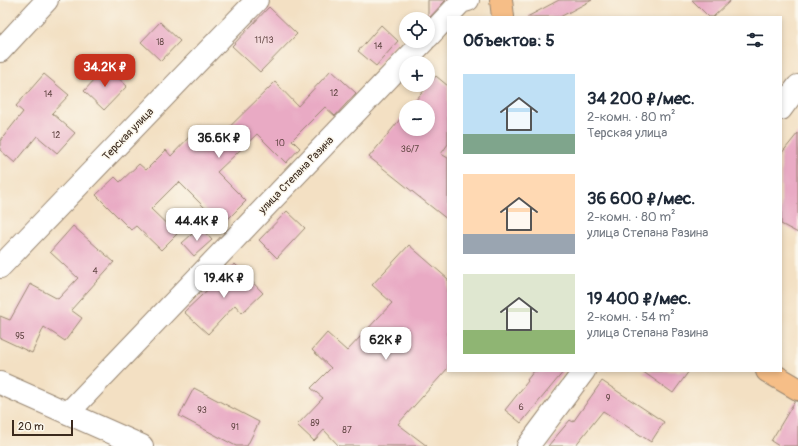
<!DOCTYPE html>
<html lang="ru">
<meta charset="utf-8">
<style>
body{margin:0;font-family:Pangolin,sans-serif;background:#f6f6f7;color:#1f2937;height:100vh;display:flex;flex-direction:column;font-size:15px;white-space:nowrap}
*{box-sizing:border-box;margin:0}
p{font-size:13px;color:#747a83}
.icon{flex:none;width:22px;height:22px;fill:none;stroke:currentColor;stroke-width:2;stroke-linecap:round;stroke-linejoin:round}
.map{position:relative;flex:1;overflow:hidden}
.panel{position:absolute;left:447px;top:16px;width:335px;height:356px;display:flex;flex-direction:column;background:#fff;border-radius:0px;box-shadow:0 2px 6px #0003}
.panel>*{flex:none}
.fabs{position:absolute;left:399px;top:12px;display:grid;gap:8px}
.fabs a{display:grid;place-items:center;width:36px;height:36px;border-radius:50%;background:#fff;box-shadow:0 2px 6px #0003;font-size:20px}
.scale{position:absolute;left:12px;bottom:10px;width:61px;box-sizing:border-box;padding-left:4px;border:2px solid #3b2a1e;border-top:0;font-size:11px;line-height:14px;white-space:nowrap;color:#3b2a1e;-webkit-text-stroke:3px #fbf7ec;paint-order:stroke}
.price{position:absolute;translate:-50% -34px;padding:0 9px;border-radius:8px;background:#fff;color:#222;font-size:13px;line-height:26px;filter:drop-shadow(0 1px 2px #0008)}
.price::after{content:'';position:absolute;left:50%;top:24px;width:12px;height:9px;margin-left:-6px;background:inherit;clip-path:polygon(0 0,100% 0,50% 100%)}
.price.active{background:#c8321e;color:#fff}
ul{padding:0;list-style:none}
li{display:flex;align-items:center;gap:12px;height:100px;padding:0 16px}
li span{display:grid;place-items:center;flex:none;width:112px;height:80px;border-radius:0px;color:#555}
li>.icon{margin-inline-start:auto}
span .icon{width:48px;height:48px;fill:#fffc;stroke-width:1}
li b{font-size:17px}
h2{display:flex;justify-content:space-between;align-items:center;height:48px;padding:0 16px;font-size:17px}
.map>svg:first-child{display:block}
</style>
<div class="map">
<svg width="798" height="446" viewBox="0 0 798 446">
<rect width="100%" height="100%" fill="#fbf7ec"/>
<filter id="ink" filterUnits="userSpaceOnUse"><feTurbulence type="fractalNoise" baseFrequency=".025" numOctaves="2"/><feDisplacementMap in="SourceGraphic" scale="8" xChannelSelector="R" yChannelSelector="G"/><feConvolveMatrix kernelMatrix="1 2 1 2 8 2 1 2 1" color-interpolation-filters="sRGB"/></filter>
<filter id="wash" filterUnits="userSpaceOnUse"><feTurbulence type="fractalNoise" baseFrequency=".012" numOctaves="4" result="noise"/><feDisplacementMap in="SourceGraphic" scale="16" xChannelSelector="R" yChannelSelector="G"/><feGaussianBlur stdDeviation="0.9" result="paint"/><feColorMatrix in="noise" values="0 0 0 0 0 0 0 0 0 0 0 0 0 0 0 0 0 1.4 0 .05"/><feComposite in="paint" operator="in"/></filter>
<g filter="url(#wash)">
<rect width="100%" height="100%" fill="#f3e0c3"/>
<g id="blocks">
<!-- building -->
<g fill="#e9aac4">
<path d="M428,0H446L428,19Z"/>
<path d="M559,0H592L560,17H527Z"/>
<path d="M692,0H731L713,17H709Z"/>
<path d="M269,7L297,34L260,72L232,46Z"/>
<path d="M160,22L180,41L161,61L141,42Z"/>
<path d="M381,25L398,41L376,66L358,51Z"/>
<path d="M106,67L127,86L104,110L84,91Z"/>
<path d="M331,70L356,93L335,116L325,107L292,140L300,148L286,163L257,134L217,172L246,201L222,225L179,182L177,185L176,184L151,209L177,234L161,250L136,226L131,230L96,195L115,177L120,182L139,164L146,170L166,150L171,156L193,133L208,148L275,82L298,106Z"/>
<path d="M44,74L69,95L52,113L75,133L57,153L37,136L15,163L0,150V141L23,112L16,106Z"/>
<path d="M436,76L448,86V144L441,154L448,158V220L369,157L406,112V129H428V107H410Z"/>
<path d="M798,133V233L781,224V154Z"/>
<path d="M287,211L305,228L277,258L259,240Z"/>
<path d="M73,226L114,262L71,310L82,318L65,341L44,327L32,353L0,338V316L10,320L30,284L58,299L78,278L50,252Z"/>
<path d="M200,227L212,240L194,256L182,243Z"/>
<path d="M409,245L448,279V368L398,424L427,446H339L324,430L314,441L297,425L323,398L311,388L331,368L312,350L327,333L347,351L392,303L372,285Z"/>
<path d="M235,264L263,293L242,313L235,305L208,334L184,312Z"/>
<path d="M534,371H564L521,423L505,410L528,381L527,380Z"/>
<path d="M642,371H689L673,393Z"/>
<path d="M602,381L664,422L651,442L603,411L575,446H548L570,420L573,422Z"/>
<path d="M194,388L259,422L247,446H236L179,416Z"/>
<path d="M795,401H798V446H779L771,441Z"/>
</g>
</g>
</g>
<g filter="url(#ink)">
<use href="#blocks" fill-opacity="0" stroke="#978570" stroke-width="1"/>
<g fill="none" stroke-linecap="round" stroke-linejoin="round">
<!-- minor casing -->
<g stroke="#978570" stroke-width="24">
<g id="minor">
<path d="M428,37L461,2L468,0"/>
<path d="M0,51L47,0"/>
<path d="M781,109L798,86"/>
<path d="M0,267L257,0"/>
<path d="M0,383L142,446"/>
<path d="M68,413L424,41"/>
<path d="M528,446L584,371"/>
</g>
</g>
<!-- major casing -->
<g stroke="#978570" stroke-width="24">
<g id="major">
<path d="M501,0L503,17"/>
<path d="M767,371L798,389"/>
</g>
</g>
<!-- minor -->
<use href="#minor" stroke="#fff" stroke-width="22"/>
<!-- major -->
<use href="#major" stroke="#f6be87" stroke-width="22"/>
</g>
</g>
<g text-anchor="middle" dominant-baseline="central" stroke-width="3" stroke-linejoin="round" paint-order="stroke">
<!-- number labels -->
<g font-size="9" fill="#664a48">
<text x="264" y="40">11/13</text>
<text x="160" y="42">18</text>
<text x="378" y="46">14</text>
<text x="334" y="93">12</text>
<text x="48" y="94">14</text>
<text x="56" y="135">12</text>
<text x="280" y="143">10</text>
<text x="410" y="149">36/7</text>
<text x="95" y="271">4</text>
<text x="20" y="336">95</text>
<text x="608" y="398">9</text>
<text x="521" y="407">6</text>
<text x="202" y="410">93</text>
<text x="315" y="423">89</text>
<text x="235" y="427">91</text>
<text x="347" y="430">87</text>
</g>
<!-- street labels -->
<g font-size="11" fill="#3b2a1e" stroke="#fbf7ec">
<text transform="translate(128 134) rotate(-46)">Терская улица</text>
<text transform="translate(296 175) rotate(-46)">улица Степана Разина</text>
</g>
</g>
</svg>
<div class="fabs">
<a><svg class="icon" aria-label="locate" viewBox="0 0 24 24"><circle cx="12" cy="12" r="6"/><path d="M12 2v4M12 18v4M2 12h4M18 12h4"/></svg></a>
<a>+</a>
<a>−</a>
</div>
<div class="scale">20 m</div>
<b class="price active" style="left:105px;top:88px">34.2K ₽</b>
<b class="price" style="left:219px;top:159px">36.6K ₽</b>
<b class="price" style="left:197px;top:242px">44.4K ₽</b>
<b class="price" style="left:224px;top:299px">19.4K ₽</b>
<b class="price" style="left:386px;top:361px">62K ₽</b>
<section class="panel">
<h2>Объектов: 5<svg class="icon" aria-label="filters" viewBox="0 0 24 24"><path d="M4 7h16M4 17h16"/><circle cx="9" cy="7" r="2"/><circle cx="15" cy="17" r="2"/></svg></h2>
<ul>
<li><span style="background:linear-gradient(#bfe0f5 75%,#7fa58c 0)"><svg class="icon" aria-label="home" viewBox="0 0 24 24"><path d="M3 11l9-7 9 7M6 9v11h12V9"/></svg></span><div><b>34 200 ₽/мес.</b><p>2-комн. · 80 m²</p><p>Терская улица</p></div></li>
<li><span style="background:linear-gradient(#ffd9b3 75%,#9aa5b1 0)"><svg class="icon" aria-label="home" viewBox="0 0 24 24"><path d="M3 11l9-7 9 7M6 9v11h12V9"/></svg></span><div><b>36 600 ₽/мес.</b><p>2-комн. · 80 m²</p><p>улица Степана Разина</p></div></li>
<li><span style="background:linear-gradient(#dfe7d0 70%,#8fb573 0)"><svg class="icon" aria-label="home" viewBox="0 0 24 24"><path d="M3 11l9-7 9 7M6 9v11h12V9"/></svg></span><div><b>19 400 ₽/мес.</b><p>2-комн. · 54 m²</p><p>улица Степана Разина</p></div></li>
</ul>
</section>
</div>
